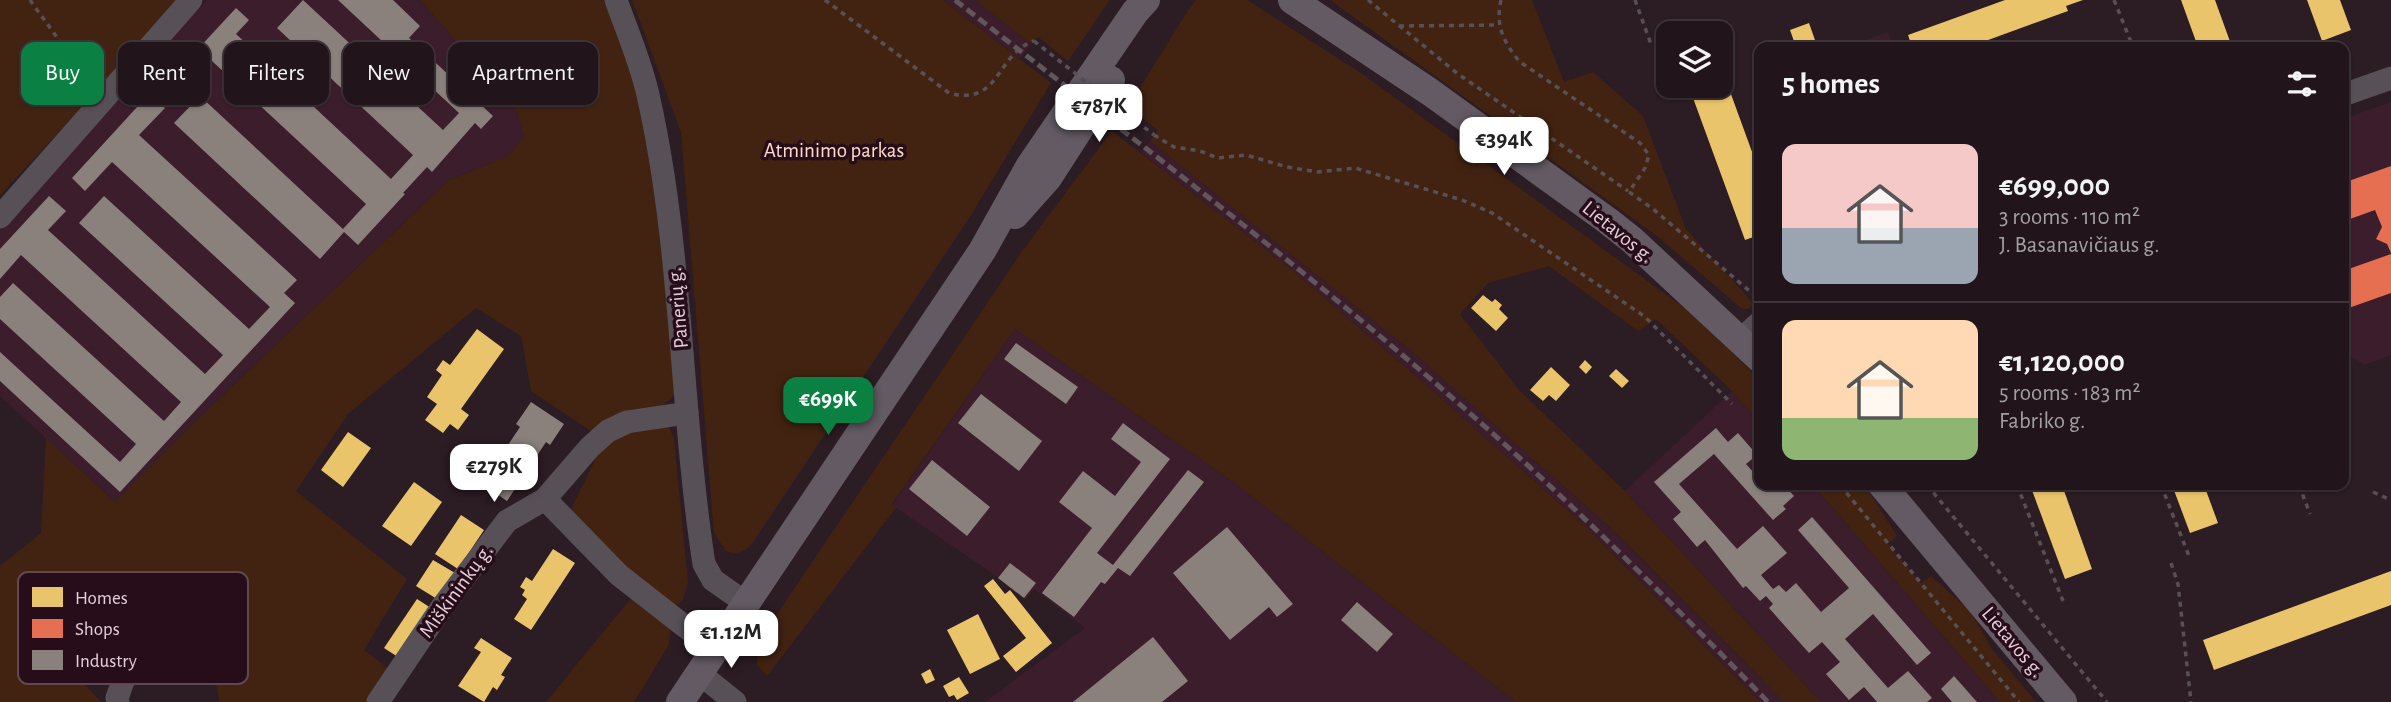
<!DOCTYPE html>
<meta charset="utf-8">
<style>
body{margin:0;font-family:"Alegreya Sans",sans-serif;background:#291e24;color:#f1f3f6;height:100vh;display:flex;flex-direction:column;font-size:26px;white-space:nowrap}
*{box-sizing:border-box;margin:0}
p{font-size:23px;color:#a29fa3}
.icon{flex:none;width:38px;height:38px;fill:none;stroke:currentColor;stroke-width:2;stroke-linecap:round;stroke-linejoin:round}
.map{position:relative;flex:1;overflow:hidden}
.panel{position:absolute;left:1754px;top:42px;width:595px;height:448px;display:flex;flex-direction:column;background:#21151b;border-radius:14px;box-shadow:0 2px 5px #0004,0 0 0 2px #3e343a}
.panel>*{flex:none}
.hud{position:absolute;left:21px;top:42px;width:665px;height:63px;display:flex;gap:14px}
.controls{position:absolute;left:1656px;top:21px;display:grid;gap:14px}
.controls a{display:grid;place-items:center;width:77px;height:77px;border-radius:14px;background:#21151b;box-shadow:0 2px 5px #0004,0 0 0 2px #3e343a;font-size:35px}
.price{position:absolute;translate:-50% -60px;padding:0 16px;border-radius:14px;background:#fff;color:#222;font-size:23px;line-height:46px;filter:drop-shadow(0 2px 4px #0008)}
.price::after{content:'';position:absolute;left:50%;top:42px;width:21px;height:16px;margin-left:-10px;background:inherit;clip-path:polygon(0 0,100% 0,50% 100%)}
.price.current{background:#0b8043;color:#fff}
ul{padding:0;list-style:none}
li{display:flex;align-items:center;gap:21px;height:175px;padding:0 28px}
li+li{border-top:2px solid #3e343a}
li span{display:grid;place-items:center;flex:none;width:196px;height:140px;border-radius:14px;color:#555}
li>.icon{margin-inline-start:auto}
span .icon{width:84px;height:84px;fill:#fffc;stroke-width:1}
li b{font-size:30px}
h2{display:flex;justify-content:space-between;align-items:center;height:84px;padding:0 28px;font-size:30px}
.chip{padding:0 24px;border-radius:14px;background:#21151b;box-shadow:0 2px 5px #0004,0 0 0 2px #3e343a;font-size:24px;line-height:63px}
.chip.current{background:#0b8043;color:#fff}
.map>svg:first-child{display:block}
</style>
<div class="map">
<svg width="2391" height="702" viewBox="0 0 2391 702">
<rect width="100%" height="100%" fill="#2c1c24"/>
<!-- built -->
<g fill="#3c1d2c">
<path d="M207,0H420L517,111L525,137L508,156L449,180L200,417L115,502L0,396V224Z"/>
<path d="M943,0H975L1031,44L1020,59Z"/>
<path d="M1888,32L1893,47H1846Z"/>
<path d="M2391,102V355L2365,365L2343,352V119Z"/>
<path d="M1150,141L1416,355L1612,529L1784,702H1760L1585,526L1417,377L1287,266L1141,153Z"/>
<path d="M1015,329L1236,484L1516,702H985L1085,628L1034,589L1025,600L989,571L892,505Z"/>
<path d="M1732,391L1759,422V485H1813L2000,702H1821L1625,491Z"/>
</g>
<!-- green -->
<g fill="#422311">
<path d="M0,0H182L0,195Z"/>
<path d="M420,0H603L619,35L648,129L677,392L670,400L654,409L667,423L674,438L688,583L683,599L672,610L669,645L634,702H546L641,586L571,509L598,454L591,431L531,391L521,336L476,308L348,414L296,491L407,579L364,650L390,670L367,702H219L217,687L185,658L207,629L137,584L69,668L101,702H0V566L41,533L46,438L115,502L200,417L449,180L508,156L524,137L517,111Z"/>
<path d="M632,0H943L1051,83L971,215L751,545C743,553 736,555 726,551L714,533L681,132Z"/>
<path d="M975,0H1110L1068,61L1038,37L1031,44Z"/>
<path d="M1196,0H1247L1361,73L1690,312L1759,379V422L1732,391L1656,319L1638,331L1549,266L1488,283L1460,314L1519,390L1625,491L1821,702H1784L1612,529L1416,355L1150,141L1158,130L1128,107L1185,15Z"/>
<path d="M1330,0H1532L1564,82L1593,72L1643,116L1686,229L1754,304L1748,309H1742L1657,236Z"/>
<path d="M1112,131L1287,266L1417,377L1585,526L1760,702H1516L1236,484L1015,329L892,504L896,508L767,676L757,665L758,649L765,632L1023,250Z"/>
<path d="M1813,485H1865L1897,536L1888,544L1921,583L1931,576L1970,611L1991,648L2036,702H2000Z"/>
</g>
<!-- homes -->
<g fill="#e9c46a">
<path d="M2005,0H2083L2066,6L2068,11L1969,47H1912L1908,35Z"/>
<path d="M2181,0H2215L2232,47H2198Z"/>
<path d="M2307,0H2340L2351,30L2322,41Z"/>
<path d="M1809,23L1815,40L1796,47L1790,30Z"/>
<path d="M1724,75L1759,171V235L1745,240L1689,87L1720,86V76Z"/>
<path d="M1483,295L1492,302L1495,299L1502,305L1499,309L1508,318L1496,331L1471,308Z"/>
<path d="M477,329L504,349L461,409L469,415L458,430L450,424L443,433L425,420L437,404L427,397L442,375L436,370L443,360L450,365Z"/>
<path d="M1585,360L1592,367L1586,374L1579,367Z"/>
<path d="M1551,367L1570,385L1556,401L1549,395L1543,401L1530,390Z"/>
<path d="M1616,369L1629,381L1622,388L1609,376Z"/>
<path d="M348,432L371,448L343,487L321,470Z"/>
<path d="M414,482L442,502L411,546L382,526Z"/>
<path d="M2030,485H2062L2092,569L2065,579Z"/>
<path d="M2172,485H2204L2218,523L2190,533Z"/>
<path d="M461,515L484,530L458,569L435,554Z"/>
<path d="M553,549L575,563L531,630L514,619L527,599L522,595L525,590L520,587L526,577L532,581Z"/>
<path d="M433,560L455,573L437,599L416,586Z"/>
<path d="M2391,571V605L2214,670L2203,640Z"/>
<path d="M993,579L1005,594L1010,590L1052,643L1016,672L1003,656L1026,638L984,586Z"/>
<path d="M417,599L431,608L398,657L384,648Z"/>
<path d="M978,614L1000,659L970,674L947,630Z"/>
<path d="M481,638L512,658L501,675L505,677L497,690L493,687L484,702L458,686L481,652L474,648Z"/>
<path d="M930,669L935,680L926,684L921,674Z"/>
<path d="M959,677L969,693L957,700L954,695L949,697L943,686Z"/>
</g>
<!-- shops -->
<g fill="#e76f51">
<path d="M2391,166V253L2387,244L2376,239L2382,227L2375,210L2350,219L2343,202V183Z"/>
<path d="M2391,254V293L2343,310V271Z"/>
</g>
<!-- industry -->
<g fill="#8a817c">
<path d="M303,0L443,130L459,113L338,0H393L420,26L409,38L493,116L481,129L475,123L432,172L427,167L403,193L405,194L358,245L344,232L320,259L174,123L200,96L343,229L366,204L212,61L186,88L173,76L236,8L249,20L236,34L391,179L413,155L277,28Z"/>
<path d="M149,94L165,108L139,135L297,280L284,293L295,303L120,492L0,381V352L120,462L136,444L0,319V297L13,283L164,421L181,402L21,255L0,279V249L49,196L66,211L48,230L205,374L223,355L79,223L104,196L249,329L270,307L112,162L85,191L72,178Z"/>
<path d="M1016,343L1078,387L1066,404L1004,359Z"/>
<path d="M981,394L1042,441L1019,471L958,423Z"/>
<path d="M531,402L564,424L550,445L546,442L507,501L482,484L520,427L516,424Z"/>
<path d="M1123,423L1170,459L1097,553L1113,565L1188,470L1204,482L1130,576L1118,568L1105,584L1101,582L1074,617L1042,593L1092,528L1059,502L1083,471L1115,496L1141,462L1111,439Z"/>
<path d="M1716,428L1728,442L1738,433L1757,455L1746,464L1754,473L1759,469V485H1784L1794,496L1783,506L1786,509L1773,520L1714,454L1679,484L1737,549L1763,526L1787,553L1761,575L1773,589L1779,585L1786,592L1796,583L1821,612L1849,588L1798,530L1812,517L1931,653L1917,665L1873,614L1845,639L1888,688L1908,671L1932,698L1927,702H1877L1864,687L1849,700L1826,674L1840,662L1822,642L1809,653L1769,608L1773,604L1766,596L1760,601L1746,586L1743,588L1705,540L1697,547L1673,519L1681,512L1654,482Z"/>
<path d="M932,460L990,507L967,536L909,489Z"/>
<path d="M1227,527L1293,604L1277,617L1269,607L1230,640L1173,573Z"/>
<path d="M1010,563L1036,583L1024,598L998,578Z"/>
<path d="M1357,602L1393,634L1377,652L1341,620Z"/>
<path d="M1153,637L1188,681L1162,702H1073Z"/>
<path d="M1954,676L1977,702H1952L1941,689Z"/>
</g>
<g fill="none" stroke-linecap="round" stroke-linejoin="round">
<!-- path -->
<g stroke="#585055" stroke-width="3.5" stroke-dasharray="5 5" stroke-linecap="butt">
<path d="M30,0L69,54L105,66"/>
<path d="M825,0L949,93C1001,107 996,53 1034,41"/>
<path d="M1368,0L1458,74L1628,191"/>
<path d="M1501,0C1495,26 1504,43 1520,62L1640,143L1649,155L1645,168L1629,192L1653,209L1759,299"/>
<path d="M1635,0L1652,47"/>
<path d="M2114,0L2133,47"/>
<path d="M1399,26L1498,25"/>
<path d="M1154,135L1174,147L1200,151L1218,158L1246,155L1287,167L1318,172L1355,168L1462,200L1492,213L1644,316L1732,404"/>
<path d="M1759,386L1754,391L1759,396"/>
<path d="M1840,485L2019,702"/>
<path d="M1927,485L2107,702"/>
<path d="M2017,485L2063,601"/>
<path d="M2161,485L2189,556"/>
<path d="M2299,485L2310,514"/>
<path d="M2373,492L2391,500"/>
<path d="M2171,563L2178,584L2191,702"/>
</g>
<!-- minor -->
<g stroke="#585057" stroke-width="23">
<path d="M616,0C627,31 641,63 648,95C683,249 680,409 704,564L713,580L746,603"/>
<path d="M2343,95L2391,78"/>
<path d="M0,217L191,0"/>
<path d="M1740,340L1759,323"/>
<path d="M545,499L619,575L715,650"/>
<path d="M699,673L735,702"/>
<path d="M118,702L117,698L126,673"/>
<path d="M378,702L442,607L507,521L545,499L590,447L608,431L627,422L687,413"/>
</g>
<!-- major -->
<g stroke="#635a63" stroke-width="28">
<path d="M1292,0L1430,92L1608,221L1632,240L1759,358"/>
<path d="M1015,215L1048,178L1111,80"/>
<path d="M1882,485L2063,702"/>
<path d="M680,702L982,251L1029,167L1135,12L1146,0"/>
</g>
<!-- rail -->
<path stroke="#60565b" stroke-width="5" stroke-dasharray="10 5" stroke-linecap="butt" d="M955,0C1121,130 1289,256 1449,395C1560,491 1665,596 1768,702"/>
<!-- path-bridge -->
<path stroke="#585055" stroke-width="3.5" stroke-dasharray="5 5" stroke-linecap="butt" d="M1034,41L1154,135"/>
</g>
<g text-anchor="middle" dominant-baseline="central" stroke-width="7" stroke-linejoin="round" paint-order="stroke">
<!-- park labels -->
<g font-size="21" fill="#fddbc8" stroke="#270d19">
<text x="834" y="150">Atminimo parkas</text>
</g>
<!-- street labels -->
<g font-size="21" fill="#e4d0d8" stroke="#270d19">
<text transform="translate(1618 232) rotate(39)">Lietavos g.</text>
<text transform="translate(678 308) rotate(-95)">Panerių g.</text>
<text transform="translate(456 591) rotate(-54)">Miškininkų g.</text>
<text transform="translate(2013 642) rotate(50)">Lietavos g.</text>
</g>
</g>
<!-- legend -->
<rect x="18" y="572" width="230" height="112" rx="10" fill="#270d19" stroke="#604852" stroke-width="2"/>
<rect x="32" y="587" width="31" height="20" fill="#e9c46a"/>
<rect x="32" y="619" width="31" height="19" fill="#e76f51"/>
<rect x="32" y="650" width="31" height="20" fill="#8a817c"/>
<g font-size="19" fill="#e4d0d8">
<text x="75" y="604">Homes</text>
<text x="75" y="635">Shops</text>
<text x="75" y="667">Industry</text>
</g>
</svg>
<div class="controls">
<a><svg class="icon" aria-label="layers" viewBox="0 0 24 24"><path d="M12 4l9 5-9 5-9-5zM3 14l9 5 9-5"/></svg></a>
</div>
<b class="price" style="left:1099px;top:144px">€787K</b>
<b class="price" style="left:1504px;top:177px">€394K</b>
<b class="price current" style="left:828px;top:437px">€699K</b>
<b class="price" style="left:494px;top:504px">€279K</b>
<b class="price" style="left:731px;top:670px">€1.12M</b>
<div class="hud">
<a class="chip current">Buy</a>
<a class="chip">Rent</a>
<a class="chip">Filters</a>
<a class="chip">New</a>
<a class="chip">Apartment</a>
</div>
<section class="panel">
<h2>5 homes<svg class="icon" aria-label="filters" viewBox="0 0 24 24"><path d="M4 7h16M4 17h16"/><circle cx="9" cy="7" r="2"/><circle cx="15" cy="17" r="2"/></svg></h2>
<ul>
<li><span style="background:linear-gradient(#f6c9c9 60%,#9aa5b1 0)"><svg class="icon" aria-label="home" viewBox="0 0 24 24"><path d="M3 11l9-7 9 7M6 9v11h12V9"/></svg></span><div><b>€699,000</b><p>3 rooms · 110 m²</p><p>J. Basanavičiaus g.</p></div></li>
<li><span style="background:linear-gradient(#ffd9b3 70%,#8fb573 0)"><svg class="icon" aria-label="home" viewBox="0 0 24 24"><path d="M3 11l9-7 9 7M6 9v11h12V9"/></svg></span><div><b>€1,120,000</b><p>5 rooms · 183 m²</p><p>Fabriko g.</p></div></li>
</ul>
</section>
</div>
